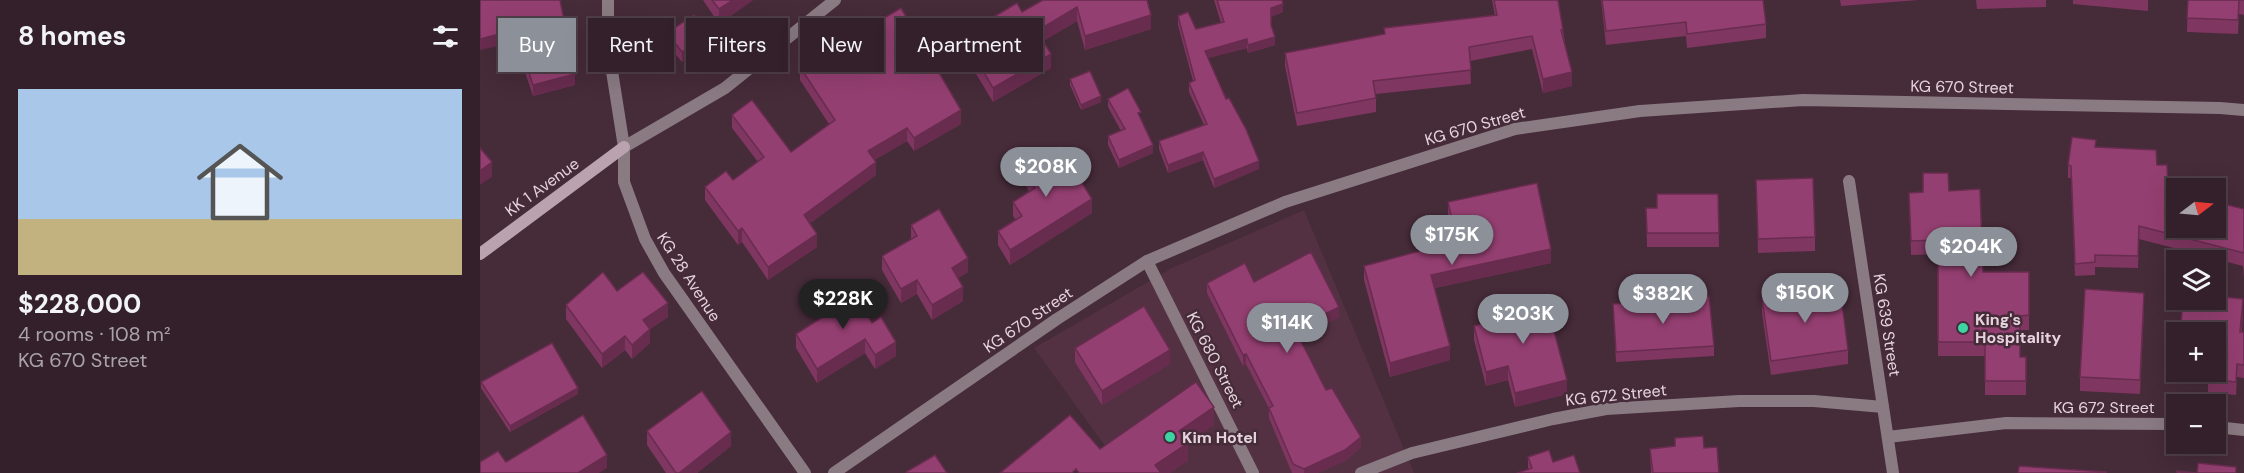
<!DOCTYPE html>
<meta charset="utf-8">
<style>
body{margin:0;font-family:"DM Sans",sans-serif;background:#3c2833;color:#f1f3f6;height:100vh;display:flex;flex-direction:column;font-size:22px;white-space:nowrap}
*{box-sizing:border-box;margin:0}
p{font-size:20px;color:#a9a3a9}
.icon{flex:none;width:33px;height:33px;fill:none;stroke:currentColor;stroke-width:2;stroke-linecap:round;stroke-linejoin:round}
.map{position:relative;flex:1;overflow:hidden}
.drawer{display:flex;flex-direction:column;background:#34202b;width:480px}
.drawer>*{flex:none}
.top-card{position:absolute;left:18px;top:18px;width:570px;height:54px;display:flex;gap:12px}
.needle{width:39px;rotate:74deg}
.tools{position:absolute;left:1686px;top:178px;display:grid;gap:12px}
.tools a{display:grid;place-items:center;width:60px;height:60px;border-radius:0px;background:#34202b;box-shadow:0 6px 24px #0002,0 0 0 2px #4e3e47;font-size:30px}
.price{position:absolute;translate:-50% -51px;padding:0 14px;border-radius:21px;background:#8c9099;color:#fff;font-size:20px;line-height:39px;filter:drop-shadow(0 2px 3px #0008)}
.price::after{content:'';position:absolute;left:50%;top:36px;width:18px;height:14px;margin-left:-9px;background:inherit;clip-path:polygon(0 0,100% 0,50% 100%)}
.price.on{background:#222;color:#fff}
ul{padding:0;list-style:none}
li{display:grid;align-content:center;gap:12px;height:318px;padding:0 18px}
li span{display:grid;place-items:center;height:186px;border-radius:0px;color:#555}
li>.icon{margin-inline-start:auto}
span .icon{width:108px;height:108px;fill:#fffc;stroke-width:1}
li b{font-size:26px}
h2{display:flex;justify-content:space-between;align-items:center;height:72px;padding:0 18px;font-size:26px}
.pill{padding:0 21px;border-radius:0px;background:#34202b;box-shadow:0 6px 24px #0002,0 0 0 2px #4e3e47;font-size:21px;line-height:54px}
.pill.on{background:#8c9099;color:#fff}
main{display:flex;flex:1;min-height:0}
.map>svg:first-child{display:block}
</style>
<main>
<section class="drawer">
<h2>8 homes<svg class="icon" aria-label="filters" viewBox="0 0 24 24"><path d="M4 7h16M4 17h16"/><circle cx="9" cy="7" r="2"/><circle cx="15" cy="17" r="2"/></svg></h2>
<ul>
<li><span style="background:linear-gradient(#a9c7e8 70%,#c2b280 0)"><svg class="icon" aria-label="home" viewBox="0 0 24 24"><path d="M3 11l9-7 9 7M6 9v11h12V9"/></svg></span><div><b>$228,000</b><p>4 rooms · 108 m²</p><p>KG 670 Street</p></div></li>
</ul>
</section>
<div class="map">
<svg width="1764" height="473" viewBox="0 0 1764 473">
<rect width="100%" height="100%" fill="#462b39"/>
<!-- built -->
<path fill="#533143" d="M824,210L934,473H622L634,458L554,348L692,268Z"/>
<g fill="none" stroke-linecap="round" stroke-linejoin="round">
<!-- minor -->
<g stroke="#8a7b82" stroke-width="12">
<path d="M128,0V46L144,147V182L165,239L184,273L325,473"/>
<path d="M144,147L245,88L355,0"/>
<path d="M1369,181L1413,473"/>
<path d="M667,261L773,473"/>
<path d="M1736,427L1764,430"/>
<path d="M1408,437L1526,423L1696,424"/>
<path d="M354,473L577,319L667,261L805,202L1035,129L1160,111L1323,100L1740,108L1764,110"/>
<path d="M881,473L932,453L1073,419L1126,409L1259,401H1334L1403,407"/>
</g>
<!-- secondary -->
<path stroke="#baa3ae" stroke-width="12" d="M0,254L144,147"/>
</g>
<!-- wall -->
<g fill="#7f3661">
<path d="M0,0L95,85L53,96L35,42Z"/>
<path d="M223,0H273L239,24Z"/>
<path d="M667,0L671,29L605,50L597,21L563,41L571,68L513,102L490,64V49L502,42L500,39V25L542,12Z"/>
<path d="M734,0H802L803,12L791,17V25L795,45L768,53L767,48L728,58L779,169L734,188L723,160L688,173L679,149V141L724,125L709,92V83L713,81L698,25V16L716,29L741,23Z"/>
<path d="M1012,0H1078L1092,86L1063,93L1052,49L990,61L991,84L896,94V112L817,126L805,66V53L904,34V28L1015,16Z"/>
<path d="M1121,0H1283L1286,24V38L1207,48L1206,36L1126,45Z"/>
<path d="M1360,0H1439L1361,6Z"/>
<path d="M1496,0H1566V7L1497,9Z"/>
<path d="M1593,0H1668V11L1593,4Z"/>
<path d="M1708,0H1764V15L1759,14L1758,34L1707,32Z"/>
<path d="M187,33L226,45L202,62L187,44Z"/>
<path d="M320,67L481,124L434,151L427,141L394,160L396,175L330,223L337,247L288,280L262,242L258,245L225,200V187L253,180L278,162L252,128V115L311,152L349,124L320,80Z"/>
<path d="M590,79L621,102L601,110L590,85Z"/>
<path d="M628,99L661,118L673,153L639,168L628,145V136L641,131L628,107Z"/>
<path d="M1616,147L1677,165L1688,189L1764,209V277L1763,266L1659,239L1658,268L1615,267V275L1595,276L1591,178H1588V165Z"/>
<path d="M544,169L612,213L530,265L518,245V231L536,220L533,216V202L549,191L544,183Z"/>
<path d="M1276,180L1335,237V251L1278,253Z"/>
<path d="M1469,191L1503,272H1549V330H1540V357H1546V395H1505V356H1458V254L1431,255L1429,193Z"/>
<path d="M1238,194L1239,247H1167L1166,208H1177Z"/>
<path d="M968,202L1071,263L955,288L970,360L910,377L884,280V266L974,242L968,216Z"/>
<path d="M431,225L488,272L478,278L483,301L452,320L437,294L421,303L402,270V256L431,239Z"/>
<path d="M774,282L859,317L819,337L846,390L881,447L865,461L837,473H812L789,418V408L766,364L763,366L727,293V283Z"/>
<path d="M137,291L188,317L170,329V343L152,359L145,350L122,368L86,319V305Z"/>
<path d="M1282,299L1368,350V364L1291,375L1282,313Z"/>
<path d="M342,302L392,323L416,356L395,369L385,353L337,383L316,348V334L343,317Z"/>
<path d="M1133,304L1234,346V356L1136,362Z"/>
<path d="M1664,307L1660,394L1600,391V377Z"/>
<path d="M1018,309L1074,322L1072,323L1087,394L1035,407L1028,380L1006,386L994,340V326L1018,319Z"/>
<path d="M1763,311L1762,332H1764V378L1757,377L1756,395L1728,392V379Z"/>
<path d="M595,348L690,364L622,405L595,362Z"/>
<path d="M1,382L98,394L30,432L1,388Z"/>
<path d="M167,431L251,446L217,473H186L167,445Z"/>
<path d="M1195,438L1224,448L1239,473H1171L1170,449L1195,446Z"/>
<path d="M1048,457L1073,462L1048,469Z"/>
</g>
<!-- shaded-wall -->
<g fill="#682c4f">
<path d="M253,0H273L239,24V9Z"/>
<path d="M803,4V12L791,17V8Z"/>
<path d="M597,7V21L557,45V31Z"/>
<path d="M671,15V29L605,50V36Z"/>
<path d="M35,30V42L0,50V39Z"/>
<path d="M226,35V45L202,62V52Z"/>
<path d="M795,37V45L768,53V45Z"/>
<path d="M767,39V48L725,59V51Z"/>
<path d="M571,54V68L513,102V88Z"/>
<path d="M1092,72V86L1063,93V79Z"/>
<path d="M95,74V85L53,96V85Z"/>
<path d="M621,96V102L601,110V105Z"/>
<path d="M481,110V124L434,151V138Z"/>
<path d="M427,128V141L388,164V151Z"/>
<path d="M673,145V153L639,168V160Z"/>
<path d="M723,152V160L688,173V165Z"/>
<path d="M779,161V169L734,188V179Z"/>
<path d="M12,162V177L0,185V171Z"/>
<path d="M396,162V175L324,228V215Z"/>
<path d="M612,199V213L530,265V250Z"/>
<path d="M262,228V242L258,245V231Z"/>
<path d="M337,234V247L288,280V267Z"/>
<path d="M1071,249V263L951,289V275Z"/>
<path d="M488,258V272L472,282V268Z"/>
<path d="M437,280V294L421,303V289Z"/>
<path d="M483,287V301L452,320V305Z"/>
<path d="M1664,293V307L1660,394V380Z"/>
<path d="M1763,299V311L1760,345V332Z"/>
<path d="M188,303V317L170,329V343L152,359V345L163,320Z"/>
<path d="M859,307V317L815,339V329Z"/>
<path d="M1074,308V322L1069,326V312Z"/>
<path d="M145,336V350L122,368V354Z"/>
<path d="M385,339V353L337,383V369Z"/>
<path d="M416,342V356L395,369V355Z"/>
<path d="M970,346V360L910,377V363Z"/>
<path d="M690,350V364L622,405V391Z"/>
<path d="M766,354V364L763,366V355Z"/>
<path d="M1757,364V377L1756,395V382Z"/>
<path d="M1028,366V380L1006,386V372Z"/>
<path d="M1087,380V394L1035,407V393Z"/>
<path d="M98,388V394L30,432V426Z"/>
<path d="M734,407V425L699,449V431Z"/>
<path d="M251,432V446L217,473H199Z"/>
<path d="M881,437V447L865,461L837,473H824V469Z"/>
<path d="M708,443V461L690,473H675V465Z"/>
<path d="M127,455V468L119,473H98Z"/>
</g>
<!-- building -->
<g fill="#943f71" stroke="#682c4f" stroke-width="1.5">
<path d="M0,0H80L95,74L53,85L35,30L0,39Z"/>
<path d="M232,0H253L239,9Z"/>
<path d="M563,0H667L671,15L605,36L597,7L557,31L571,54L513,88L490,49L508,39L500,25L537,3L542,12Z"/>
<path d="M737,0H802L803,4L791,8V25L795,37L768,45L767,39L725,51L746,99L749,98L766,129L779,161L734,179L723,152L688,165L679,141L727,124L709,83L715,80L698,16L708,12L716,29L744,22Z"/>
<path d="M1014,0H1078L1083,30H1081L1092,72L1063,79L1052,36L989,47L991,70L893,81L896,98L817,113L805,53L905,34L904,28L1017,15Z"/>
<path d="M1122,0H1283L1286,24L1207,34L1206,22L1126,31Z"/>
<path d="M1708,0H1764H1759L1758,20L1707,18Z"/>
<path d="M421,8L481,110L434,138L427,128L388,151L396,162L324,215L337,234L288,267L262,228L258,231L225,187L246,171L253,180L284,157L252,115L272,100L311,152L355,120L320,67Z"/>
<path d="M214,15L226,35L202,52L187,33Z"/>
<path d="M610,71L621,96L601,105L590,79Z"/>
<path d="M648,88L661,112L658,113L673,145L639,160L628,136L645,129L628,99Z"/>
<path d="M1592,137L1616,140L1615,147L1676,150L1677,165H1687L1688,189L1696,191V228H1736V202L1764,209V253L1659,226L1658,256L1615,255V262L1595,264L1591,166L1588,165Z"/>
<path d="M580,147L612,199L530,250L518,231L542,216L533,202L555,188L544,169Z"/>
<path d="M0,148L12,162L0,171Z"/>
<path d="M1443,173H1468L1469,191L1500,189L1503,272H1549V315L1540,316V357H1546V381H1505V342H1458V240L1431,241L1429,193L1443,192Z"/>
<path d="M1333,178L1335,237L1278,239L1276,180Z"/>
<path d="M1057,183L1071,249L951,275L970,346L910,363L884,266L977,241L968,202Z"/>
<path d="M1177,194H1238L1239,233H1167L1166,208H1177Z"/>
<path d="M459,209L488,258L472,268L483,287L452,305L437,280L421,289L402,256L437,236L431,225Z"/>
<path d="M831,252L859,307L815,329L846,390L852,388L881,437L865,450L824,469L813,464L789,408L793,406L766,354L763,355L727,283L765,263L774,282Z"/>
<path d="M123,272L137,291L163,272L188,303L163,320L170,329L152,345L145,336L122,354L86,305Z"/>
<path d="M370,285L392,323L401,317L416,342L395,355L385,339L337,369L316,334L349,313L342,302Z"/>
<path d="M1360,288L1368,350L1291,361L1282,299Z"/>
<path d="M1605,289L1664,293L1660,380L1600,377Z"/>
<path d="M1229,296L1234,346L1136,352L1133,304Z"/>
<path d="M1736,296L1763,299L1760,332H1764V365L1757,364L1756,382L1728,379L1729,372H1736V333H1700L1703,301L1717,302V300H1736Z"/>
<path d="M1063,297L1074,308L1069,312L1087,380L1035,393L1028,366L1006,372L994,326L1021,319L1018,309Z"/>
<path d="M664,306L690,350L622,391L595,348Z"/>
<path d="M72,343L98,388L30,426L1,382Z"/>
<path d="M716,382L734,407L699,431L708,443L675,465L681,473H599L596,469L592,473H520L590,415L620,449Z"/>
<path d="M222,391L251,432L199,473H196L167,431Z"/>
<path d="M103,415L127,455L98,473H0V462L18,451L26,462Z"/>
<path d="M1223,436L1224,448L1237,447L1239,473H1173L1170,449L1195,446V438Z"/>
<path d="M1069,450L1073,462L1094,455L1100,473H1037L1052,468L1048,457Z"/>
<path d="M455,455L467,473H427L426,472Z"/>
<path d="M1718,463L1756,467V473H1717Z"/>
<path d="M1539,466L1626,472V473H1538Z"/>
<path d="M1697,471L1716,473H1697Z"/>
</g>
<!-- markers -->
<g fill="#3dd4a3" stroke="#462b39" stroke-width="2">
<circle cx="1483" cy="328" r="6"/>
<circle cx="690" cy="437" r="6"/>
</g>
<g text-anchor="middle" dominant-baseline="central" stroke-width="5" stroke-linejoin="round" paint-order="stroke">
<!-- street labels -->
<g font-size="16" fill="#e6d4dd" stroke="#462b39">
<text transform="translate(1482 87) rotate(1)">KG 670 Street</text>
<text transform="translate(995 126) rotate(-16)">KG 670 Street</text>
<text transform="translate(62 187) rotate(-36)">KK 1 Avenue</text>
<text transform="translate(209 277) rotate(57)">KG 28 Avenue</text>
<text transform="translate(548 320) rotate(-34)">KG 670 Street</text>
<text transform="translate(1407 325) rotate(81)">KG 639 Street</text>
<text transform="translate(735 360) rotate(63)">KG 680 Street</text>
<text transform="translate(1136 395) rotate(-6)">KG 672 Street</text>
<text x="1624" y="407">KG 672 Street</text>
</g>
<!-- poi labels -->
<g font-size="16" font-weight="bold" fill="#e6d4dd" stroke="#462b39" text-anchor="start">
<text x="1495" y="319">King's<tspan x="1495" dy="18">Hospitality</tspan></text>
<text x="702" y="437">Kim Hotel</text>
</g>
</g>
</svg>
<div class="tools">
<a><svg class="needle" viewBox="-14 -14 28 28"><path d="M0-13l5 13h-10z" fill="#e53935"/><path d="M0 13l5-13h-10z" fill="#a9a3a9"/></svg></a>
<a><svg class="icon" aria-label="layers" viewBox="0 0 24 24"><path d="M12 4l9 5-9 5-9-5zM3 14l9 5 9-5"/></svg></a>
<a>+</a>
<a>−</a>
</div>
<b class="price" style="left:566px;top:198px">$208K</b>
<b class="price" style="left:972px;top:266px">$175K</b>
<b class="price" style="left:1491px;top:278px">$204K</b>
<b class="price" style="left:1325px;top:324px">$150K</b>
<b class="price" style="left:1183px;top:325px">$382K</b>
<b class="price on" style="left:363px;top:330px">$228K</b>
<b class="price" style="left:1043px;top:345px">$203K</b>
<b class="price" style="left:807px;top:354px">$114K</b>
<div class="top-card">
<a class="pill on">Buy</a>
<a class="pill">Rent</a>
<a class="pill">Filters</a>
<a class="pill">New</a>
<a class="pill">Apartment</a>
</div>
</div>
</main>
